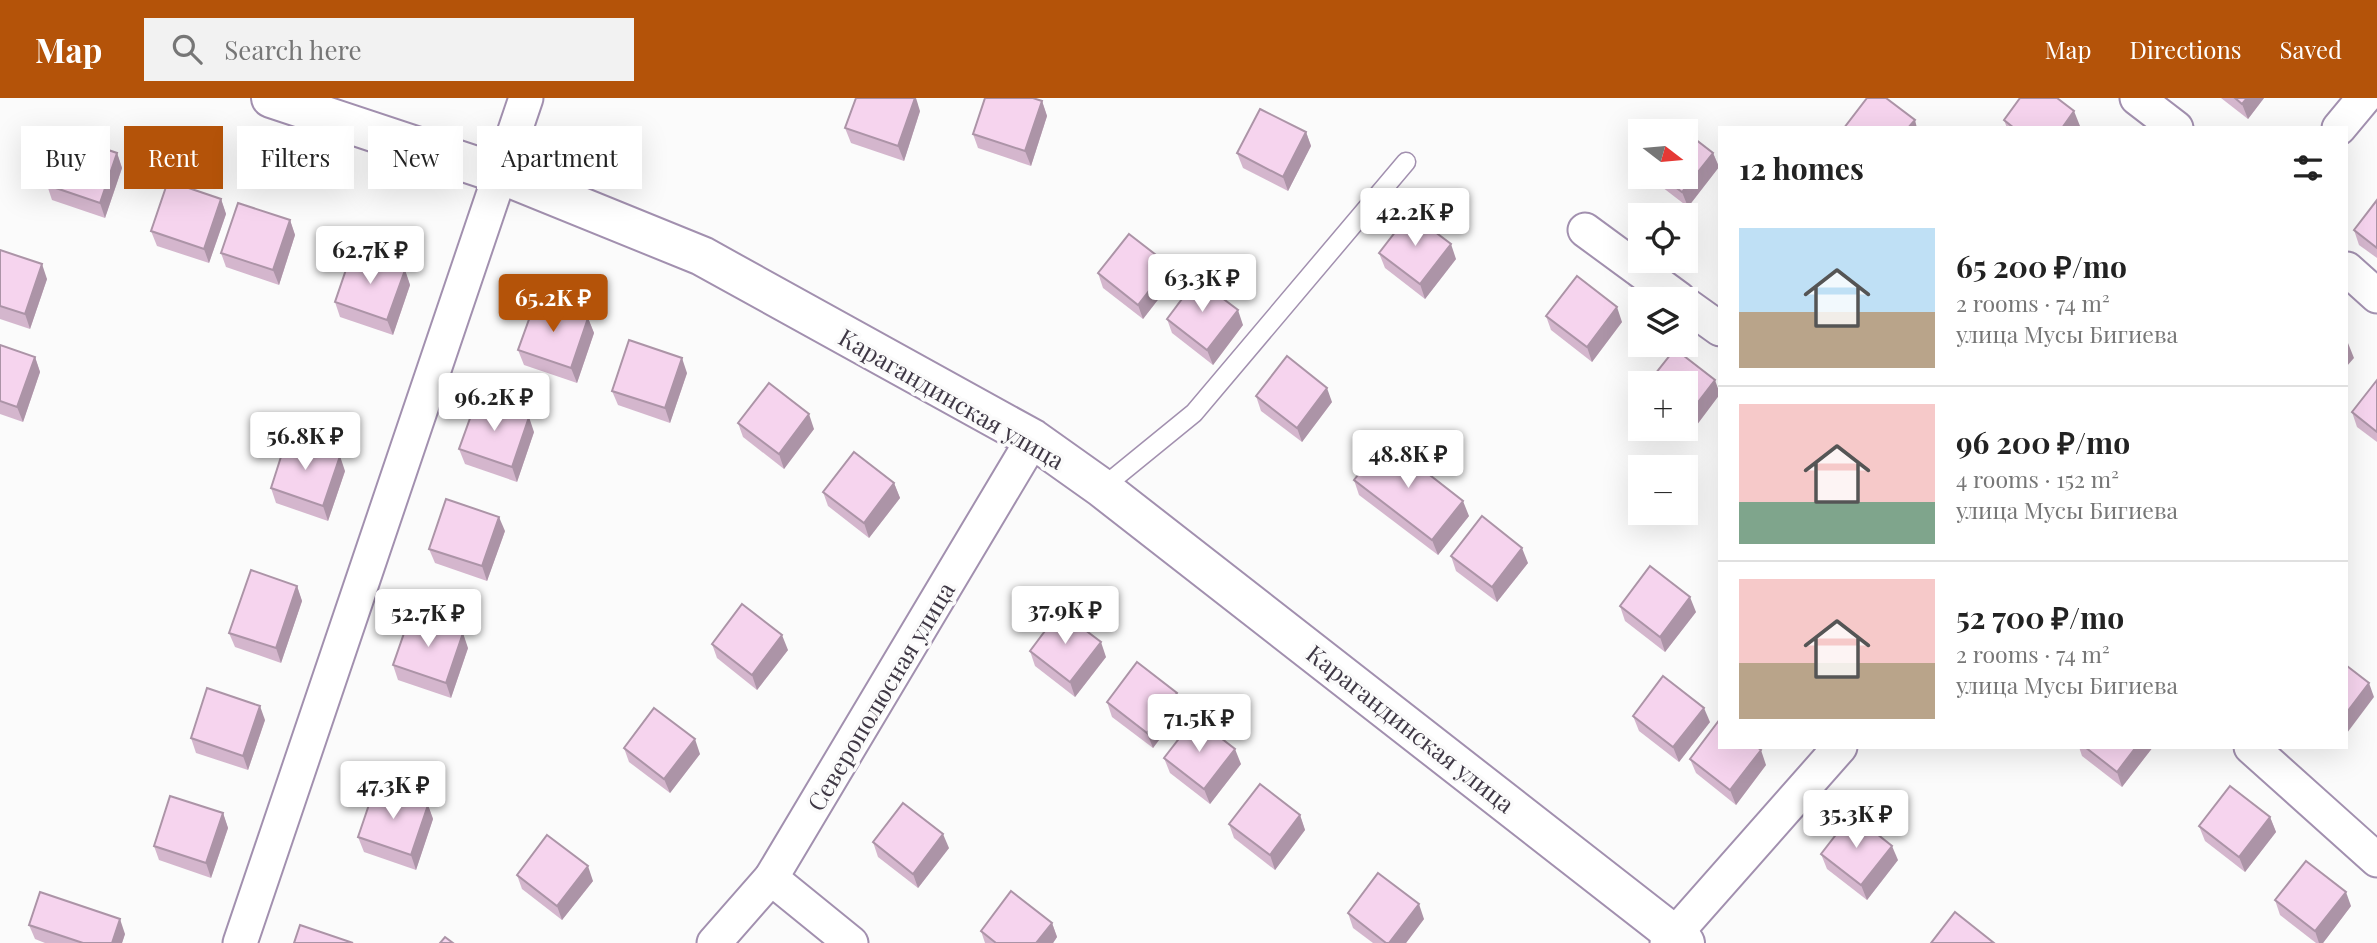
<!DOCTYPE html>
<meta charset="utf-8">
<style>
body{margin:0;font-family:"Playfair Display",serif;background:#f2f2f2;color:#222;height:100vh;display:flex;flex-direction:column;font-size:26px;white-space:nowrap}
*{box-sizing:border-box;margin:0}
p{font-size:23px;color:#767676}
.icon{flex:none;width:38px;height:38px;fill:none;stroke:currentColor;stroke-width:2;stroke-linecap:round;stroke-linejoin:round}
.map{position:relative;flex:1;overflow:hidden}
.details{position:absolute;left:1718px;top:28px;width:630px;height:623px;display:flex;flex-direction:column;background:#fff;border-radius:0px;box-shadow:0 7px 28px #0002}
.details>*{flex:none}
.guide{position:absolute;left:21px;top:28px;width:665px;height:63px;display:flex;gap:14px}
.needle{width:46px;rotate:106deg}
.buttons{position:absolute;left:1628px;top:21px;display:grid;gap:14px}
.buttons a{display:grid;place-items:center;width:70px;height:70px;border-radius:0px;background:#fff;box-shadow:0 7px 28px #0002;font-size:35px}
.price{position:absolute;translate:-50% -60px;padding:0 16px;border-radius:7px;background:#fff;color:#222;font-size:23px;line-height:46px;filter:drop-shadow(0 2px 4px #0008)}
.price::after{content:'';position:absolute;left:50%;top:42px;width:21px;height:16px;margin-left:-10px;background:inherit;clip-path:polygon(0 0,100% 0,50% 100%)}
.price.on{background:#b45309;color:#fff}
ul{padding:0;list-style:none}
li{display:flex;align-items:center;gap:21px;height:175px;padding:0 21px}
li+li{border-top:2px solid #e0e0e0}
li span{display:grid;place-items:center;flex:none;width:196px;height:140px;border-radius:0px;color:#555}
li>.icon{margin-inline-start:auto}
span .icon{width:84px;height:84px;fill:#fffc;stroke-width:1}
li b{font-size:30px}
h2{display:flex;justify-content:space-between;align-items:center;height:84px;padding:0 21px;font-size:30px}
.pill{padding:0 24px;border-radius:0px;background:#fff;box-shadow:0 7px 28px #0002;font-size:24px;line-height:63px}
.pill.on{background:#b45309;color:#fff}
header{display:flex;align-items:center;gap:42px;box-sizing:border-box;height:98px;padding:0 35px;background:#b45309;color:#fff}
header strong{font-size:33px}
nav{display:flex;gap:38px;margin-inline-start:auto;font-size:24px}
.search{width:490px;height:63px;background:#f2f2f2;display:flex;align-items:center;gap:18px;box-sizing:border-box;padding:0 24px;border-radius:0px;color:#767676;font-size:26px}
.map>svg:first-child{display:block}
</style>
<header>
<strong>Map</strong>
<div class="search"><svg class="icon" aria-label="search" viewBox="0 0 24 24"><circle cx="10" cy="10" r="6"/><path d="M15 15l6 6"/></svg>Search here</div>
<nav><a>Map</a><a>Directions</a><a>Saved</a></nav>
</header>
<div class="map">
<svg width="2377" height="845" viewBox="0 0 2377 845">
<rect width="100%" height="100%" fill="#fbfbfb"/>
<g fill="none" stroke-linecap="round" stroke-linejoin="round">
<!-- lane casing -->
<g stroke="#a290af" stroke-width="21">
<path id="lane" d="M1102,390L1194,315L1406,64"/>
</g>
<!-- street casing -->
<g stroke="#a290af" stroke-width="37">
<g id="street">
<path d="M2137,0L2176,30"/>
<path d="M2339,30L2364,0"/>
<path d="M1585,132L1679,201"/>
<path d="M2347,171L2377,198"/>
<path d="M1685,206L1720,231"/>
<path d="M2251,649L2377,762"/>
<path d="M771,780L851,845"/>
<path d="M240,845L526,0"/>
<path d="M714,845L771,780L1033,341"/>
<path d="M1667,845L1840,649"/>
</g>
</g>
<!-- secondary casing -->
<g stroke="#a290af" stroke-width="42">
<path id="secondary" d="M271,0L500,76L702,158L1033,341L1102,390L1685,845"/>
</g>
<!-- lane -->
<use href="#lane" stroke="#fff" stroke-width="18"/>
<!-- street -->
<use href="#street" stroke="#fff" stroke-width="33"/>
<!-- secondary -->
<use href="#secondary" stroke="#fff" stroke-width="38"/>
</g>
<!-- wall -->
<g fill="#d4b6cd">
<path d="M2221,0H2264L2248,21Z"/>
<path d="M1042,3L1047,18L1031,68L978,50L973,36Z"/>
<path d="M920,13L904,63L851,45L845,30Z"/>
<path d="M2004,22L2080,28L2078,30H2007Z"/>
<path d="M1306,34L1311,48L1288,93L1243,70L1237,55Z"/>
<path d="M117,55L122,70L105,120L52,102L47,87Z"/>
<path d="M1713,55L1719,69L1688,109L1649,79H1685Z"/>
<path d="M221,101L226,116L209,165L157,148L151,133Z"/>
<path d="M2377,102V160L2359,147L2354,132Z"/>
<path d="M290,122L295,137L279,187L226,169L221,155Z"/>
<path d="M0,152L47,181L30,231L0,221Z"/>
<path d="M1379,155L1456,161L1425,201L1385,170Z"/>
<path d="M1169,167L1174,181L1143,221L1103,190L1098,175Z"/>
<path d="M405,172L410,187L393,237L340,219L335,204Z"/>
<path d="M1546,218L1622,224L1592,264L1551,232Z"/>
<path d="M588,220L594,235L577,285L524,267L518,252Z"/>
<path d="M1167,221L1243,227L1213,267L1172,235Z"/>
<path d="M0,247L35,259L40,274L23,324L0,316Z"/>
<path d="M687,275L670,325L618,307L612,293Z"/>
<path d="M2377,282V344L2357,329L2352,314Z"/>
<path d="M1685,285L1720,296L1690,336L1682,331H1685Z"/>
<path d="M1256,298L1332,304L1302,344L1261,313Z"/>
<path d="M738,325L814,331L784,371L743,339Z"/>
<path d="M534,334L517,384L465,366L459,351Z"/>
<path d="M345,373L328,423L276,405L271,390Z"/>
<path d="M1354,382L1469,418L1438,457L1359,397Z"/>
<path d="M894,385L900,400L869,440L828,408L823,394Z"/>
<path d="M505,433L487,483L435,465L429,451Z"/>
<path d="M1451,458L1528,465L1497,504L1456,473Z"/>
<path d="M297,488L302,503L281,565L235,549L229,535Z"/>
<path d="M1620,508L1696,514L1665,554L1625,523Z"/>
<path d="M712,546L788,552L757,592L717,560Z"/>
<path d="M468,550L451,600L398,582L393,567Z"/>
<path d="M1030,553L1106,559L1075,599L1035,568Z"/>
<path d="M1177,595L1183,610L1153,650L1112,619L1107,604Z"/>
<path d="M1633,618L1710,624L1679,664L1639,633Z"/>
<path d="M265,622L248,672L196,655L191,640Z"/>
<path d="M2079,649H2153L2122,689L2082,658Z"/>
<path d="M624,650L700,656L670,695L629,664Z"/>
<path d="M1164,660L1241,666L1210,706L1170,675Z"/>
<path d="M1690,661L1766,667L1736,707L1696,675Z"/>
<path d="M428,707L433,721L416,772L364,754L358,739Z"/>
<path d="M223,715L228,730L211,780L159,762L154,748Z"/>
<path d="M1300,717L1305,732L1275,772L1234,740L1229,726Z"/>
<path d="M2270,719L2276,734L2245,774L2205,743L2199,728Z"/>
<path d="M873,744L949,750L918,790L878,759Z"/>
<path d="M1821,756L1898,762L1867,802L1827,771Z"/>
<path d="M517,777L593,783L562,822L522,791Z"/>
<path d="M2275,802L2351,808L2323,845H2316L2280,817Z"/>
<path d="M1348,815L1424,821L1406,845H1373L1353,830Z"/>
<path d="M1052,825L1057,839L1053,845H985L981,833Z"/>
<path d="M29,827L125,836L122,845H45L35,841Z"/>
</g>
<!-- shaded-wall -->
<g fill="#ac94a7">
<path d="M915,0H916L920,13L904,63L898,48Z"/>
<path d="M2247,0H2264L2248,21L2242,6Z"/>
<path d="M1042,3L1047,18L1031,68L1025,53Z"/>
<path d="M2074,13L2080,28L2078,30H2062Z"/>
<path d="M1915,22L1917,30H1908Z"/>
<path d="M1306,34L1311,48L1288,93L1283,79Z"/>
<path d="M117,55L122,70L105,120L100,105Z"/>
<path d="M1713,55L1719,69L1688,109L1682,94Z"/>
<path d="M221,101L226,116L209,165L204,151Z"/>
<path d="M290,122L295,137L279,187L273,172Z"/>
<path d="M1451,146L1456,161L1425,201L1420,186Z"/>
<path d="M42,166L47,181L30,231L25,216Z"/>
<path d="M1169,167L1174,181L1143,221L1138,207Z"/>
<path d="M405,172L410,187L393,237L387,222Z"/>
<path d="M1617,209L1622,224L1592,264L1587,249Z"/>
<path d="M1238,212L1243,227L1213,267L1207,252Z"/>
<path d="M588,220L594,235L577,285L571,270Z"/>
<path d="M2348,245L2354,260L2347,268V247Z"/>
<path d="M35,259L40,274L23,324L17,309Z"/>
<path d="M682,260L687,275L670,325L665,310Z"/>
<path d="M1715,282L1720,296L1690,336L1685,324V321Z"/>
<path d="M1327,290L1332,304L1302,344L1297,330Z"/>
<path d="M809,316L814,331L784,371L779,356Z"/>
<path d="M529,319L534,334L517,384L512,369Z"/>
<path d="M340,358L345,373L328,423L323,408Z"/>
<path d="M894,385L900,400L869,440L864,425Z"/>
<path d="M1463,403L1469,418L1438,457L1432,442Z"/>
<path d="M499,419L505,433L487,483L482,468Z"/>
<path d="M1522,450L1528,465L1497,504L1492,489Z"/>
<path d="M297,488L302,503L281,565L276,550Z"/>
<path d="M1690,499L1696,514L1665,554L1660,539Z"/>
<path d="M463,535L468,550L451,600L446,585Z"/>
<path d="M782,537L788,552L757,592L752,577Z"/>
<path d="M1101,544L1106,559L1075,599L1070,584Z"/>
<path d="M2369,585L2374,599L2347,635V614Z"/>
<path d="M1177,595L1183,610L1153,650L1147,635Z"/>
<path d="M260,608L265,622L248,672L243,658Z"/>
<path d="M1704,610L1710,624L1679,664L1673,649Z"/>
<path d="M695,641L700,656L670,695L664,681Z"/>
<path d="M2136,649H2153L2122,689L2117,674Z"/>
<path d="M1235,651L1241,666L1210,706L1204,691Z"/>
<path d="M1761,652L1766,667L1736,707L1730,692Z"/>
<path d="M428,707L433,721L416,772L411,757Z"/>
<path d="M223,715L228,730L211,780L206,765Z"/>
<path d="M1300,717L1305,732L1275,772L1270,757Z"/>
<path d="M2270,719L2276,734L2245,774L2239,759Z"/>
<path d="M943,736L949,750L918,790L913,776Z"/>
<path d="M1892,748L1898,762L1867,802L1861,787Z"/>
<path d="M588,768L593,783L562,822L557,808Z"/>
<path d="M2346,794L2351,808L2323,845H2319L2315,833Z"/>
<path d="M1419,806L1424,821L1406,845H1389Z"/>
<path d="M120,821L125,836L122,845H112Z"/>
<path d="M1052,825L1057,839L1053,845H1036Z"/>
</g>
<!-- building -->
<g fill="#f6d4ee" stroke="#ac94a7" stroke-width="2">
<path d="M856,0H915L898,48L845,30Z"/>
<path d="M985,0H1033L1042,3L1025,53L973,36Z"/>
<path d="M1867,0H1886L1915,22L1908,30H1844Z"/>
<path d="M2020,0H2057L2074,13L2062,30H2014L2004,22Z"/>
<path d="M2235,0H2247L2242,6Z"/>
<path d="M1260,11L1306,34L1283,79L1237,55Z"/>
<path d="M1673,24L1713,55L1682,94L1662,79H1685V33H1666Z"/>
<path d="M64,37L117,55L100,105L47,87Z"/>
<path d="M168,83L221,101L204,151L151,133Z"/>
<path d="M2377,102V150L2354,132Z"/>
<path d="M238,105L290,122L273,172L221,155Z"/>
<path d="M1410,115L1451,146L1420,186L1379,155Z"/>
<path d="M1129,136L1169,167L1138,207L1098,175Z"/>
<path d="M0,152L42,166L25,216L0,208Z"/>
<path d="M352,154L405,172L387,222L335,204Z"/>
<path d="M1577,178L1617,209L1587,249L1546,218Z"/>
<path d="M1197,181L1238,212L1207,252L1167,221Z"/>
<path d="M536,202L588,220L571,270L518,252Z"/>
<path d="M629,242L682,260L665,310L612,293Z"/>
<path d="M0,247L35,259L17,309L0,303Z"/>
<path d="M1675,251L1715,282L1685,321V285H1648Z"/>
<path d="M1287,258L1327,290L1297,330L1256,298Z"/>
<path d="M2377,282V334L2352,314Z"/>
<path d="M769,285L809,316L779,356L738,325Z"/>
<path d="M477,301L529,319L512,369L459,351Z"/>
<path d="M287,340L340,358L323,408L271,390Z"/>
<path d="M1385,342L1463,403L1432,442L1354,382Z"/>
<path d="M854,354L894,385L864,425L823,394Z"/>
<path d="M446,401L499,419L482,468L429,451Z"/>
<path d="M1482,418L1522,450L1492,489L1451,458Z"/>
<path d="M1650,468L1690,499L1660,539L1620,508Z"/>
<path d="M251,472L297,488L276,550L229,535Z"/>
<path d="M742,506L782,537L752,577L712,546Z"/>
<path d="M1060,513L1101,544L1070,584L1030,553Z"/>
<path d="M410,518L463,535L446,585L393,567Z"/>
<path d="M1137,564L1177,595L1147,635L1107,604Z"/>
<path d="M2347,568L2369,585L2347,614Z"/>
<path d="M1663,578L1704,610L1673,649L1633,618Z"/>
<path d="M207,590L260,608L243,658L191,640Z"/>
<path d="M654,610L695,641L664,681L624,650Z"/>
<path d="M1195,620L1235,651L1204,691L1164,660Z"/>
<path d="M1720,621V649H1757L1761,652L1730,692L1690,661Z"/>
<path d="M2085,649H2136L2117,674Z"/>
<path d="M1260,686L1300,717L1270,757L1229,726Z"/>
<path d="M2230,688L2270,719L2239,759L2199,728Z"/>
<path d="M375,689L428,707L411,757L358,739Z"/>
<path d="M170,698L223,715L206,765L154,748Z"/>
<path d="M903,705L943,736L913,776L873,744Z"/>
<path d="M1852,716L1892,748L1861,787L1821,756Z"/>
<path d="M547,737L588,768L557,808L517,777Z"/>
<path d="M2306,763L2346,794L2315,833L2275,802Z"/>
<path d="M1378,775L1419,806L1389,845H1386L1348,815Z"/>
<path d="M1011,793L1052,825L1036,845H996L981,833Z"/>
<path d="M40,794L120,821L112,845H83L29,827Z"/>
<path d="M1955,814L1994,845H1931Z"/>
<path d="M300,827L353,845H294Z"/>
<path d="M445,839L453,845H440Z"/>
</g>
<g text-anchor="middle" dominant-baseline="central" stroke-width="7" stroke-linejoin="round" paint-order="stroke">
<!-- street labels -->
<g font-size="24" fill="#3f3845" stroke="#fbfbfb">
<text transform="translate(952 300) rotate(30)">Карагандинская улица</text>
<text transform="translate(880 598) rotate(-59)">Северополюсная улица</text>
<text transform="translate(1411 630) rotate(38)">Карагандинская улица</text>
</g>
</g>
</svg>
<div class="buttons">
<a><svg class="needle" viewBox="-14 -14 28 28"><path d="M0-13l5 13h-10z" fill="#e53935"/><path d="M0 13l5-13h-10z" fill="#767676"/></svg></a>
<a><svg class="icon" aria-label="locate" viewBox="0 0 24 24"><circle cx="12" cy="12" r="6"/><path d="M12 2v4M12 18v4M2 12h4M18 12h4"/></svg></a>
<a><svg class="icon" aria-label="layers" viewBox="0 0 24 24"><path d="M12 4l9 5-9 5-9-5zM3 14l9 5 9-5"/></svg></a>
<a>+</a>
<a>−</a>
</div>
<b class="price" style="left:1415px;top:150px">42.2K ₽</b>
<b class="price" style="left:370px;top:188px">62.7K ₽</b>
<b class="price" style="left:1202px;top:216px">63.3K ₽</b>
<b class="price on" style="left:553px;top:236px">65.2K ₽</b>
<b class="price" style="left:494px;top:335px">96.2K ₽</b>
<b class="price" style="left:305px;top:374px">56.8K ₽</b>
<b class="price" style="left:1408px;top:392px">48.8K ₽</b>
<b class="price" style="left:1065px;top:548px">37.9K ₽</b>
<b class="price" style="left:428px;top:551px">52.7K ₽</b>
<b class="price" style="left:1199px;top:656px">71.5K ₽</b>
<b class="price" style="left:393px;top:723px">47.3K ₽</b>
<b class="price" style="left:1856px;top:752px">35.3K ₽</b>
<div class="guide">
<a class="pill">Buy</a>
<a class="pill on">Rent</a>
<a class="pill">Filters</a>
<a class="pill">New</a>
<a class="pill">Apartment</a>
</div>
<section class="details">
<h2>12 homes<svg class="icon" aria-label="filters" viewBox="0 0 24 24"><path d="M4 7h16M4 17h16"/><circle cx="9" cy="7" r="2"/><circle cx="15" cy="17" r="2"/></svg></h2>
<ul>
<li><span style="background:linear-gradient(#bfe0f5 60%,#b9a48a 0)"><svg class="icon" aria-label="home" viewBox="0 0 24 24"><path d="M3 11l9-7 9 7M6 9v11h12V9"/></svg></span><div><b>65 200 ₽/mo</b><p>2 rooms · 74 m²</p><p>улица Мусы Бигиева</p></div></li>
<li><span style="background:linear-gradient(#f6c9c9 70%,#7fa58c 0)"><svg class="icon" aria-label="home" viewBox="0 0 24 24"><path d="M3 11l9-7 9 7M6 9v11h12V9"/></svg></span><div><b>96 200 ₽/mo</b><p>4 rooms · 152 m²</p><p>улица Мусы Бигиева</p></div></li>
<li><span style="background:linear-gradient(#f6c9c9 60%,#b9a48a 0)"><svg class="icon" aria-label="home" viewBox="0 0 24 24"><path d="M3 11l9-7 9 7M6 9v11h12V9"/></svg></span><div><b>52 700 ₽/mo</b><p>2 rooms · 74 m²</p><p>улица Мусы Бигиева</p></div></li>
</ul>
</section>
</div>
